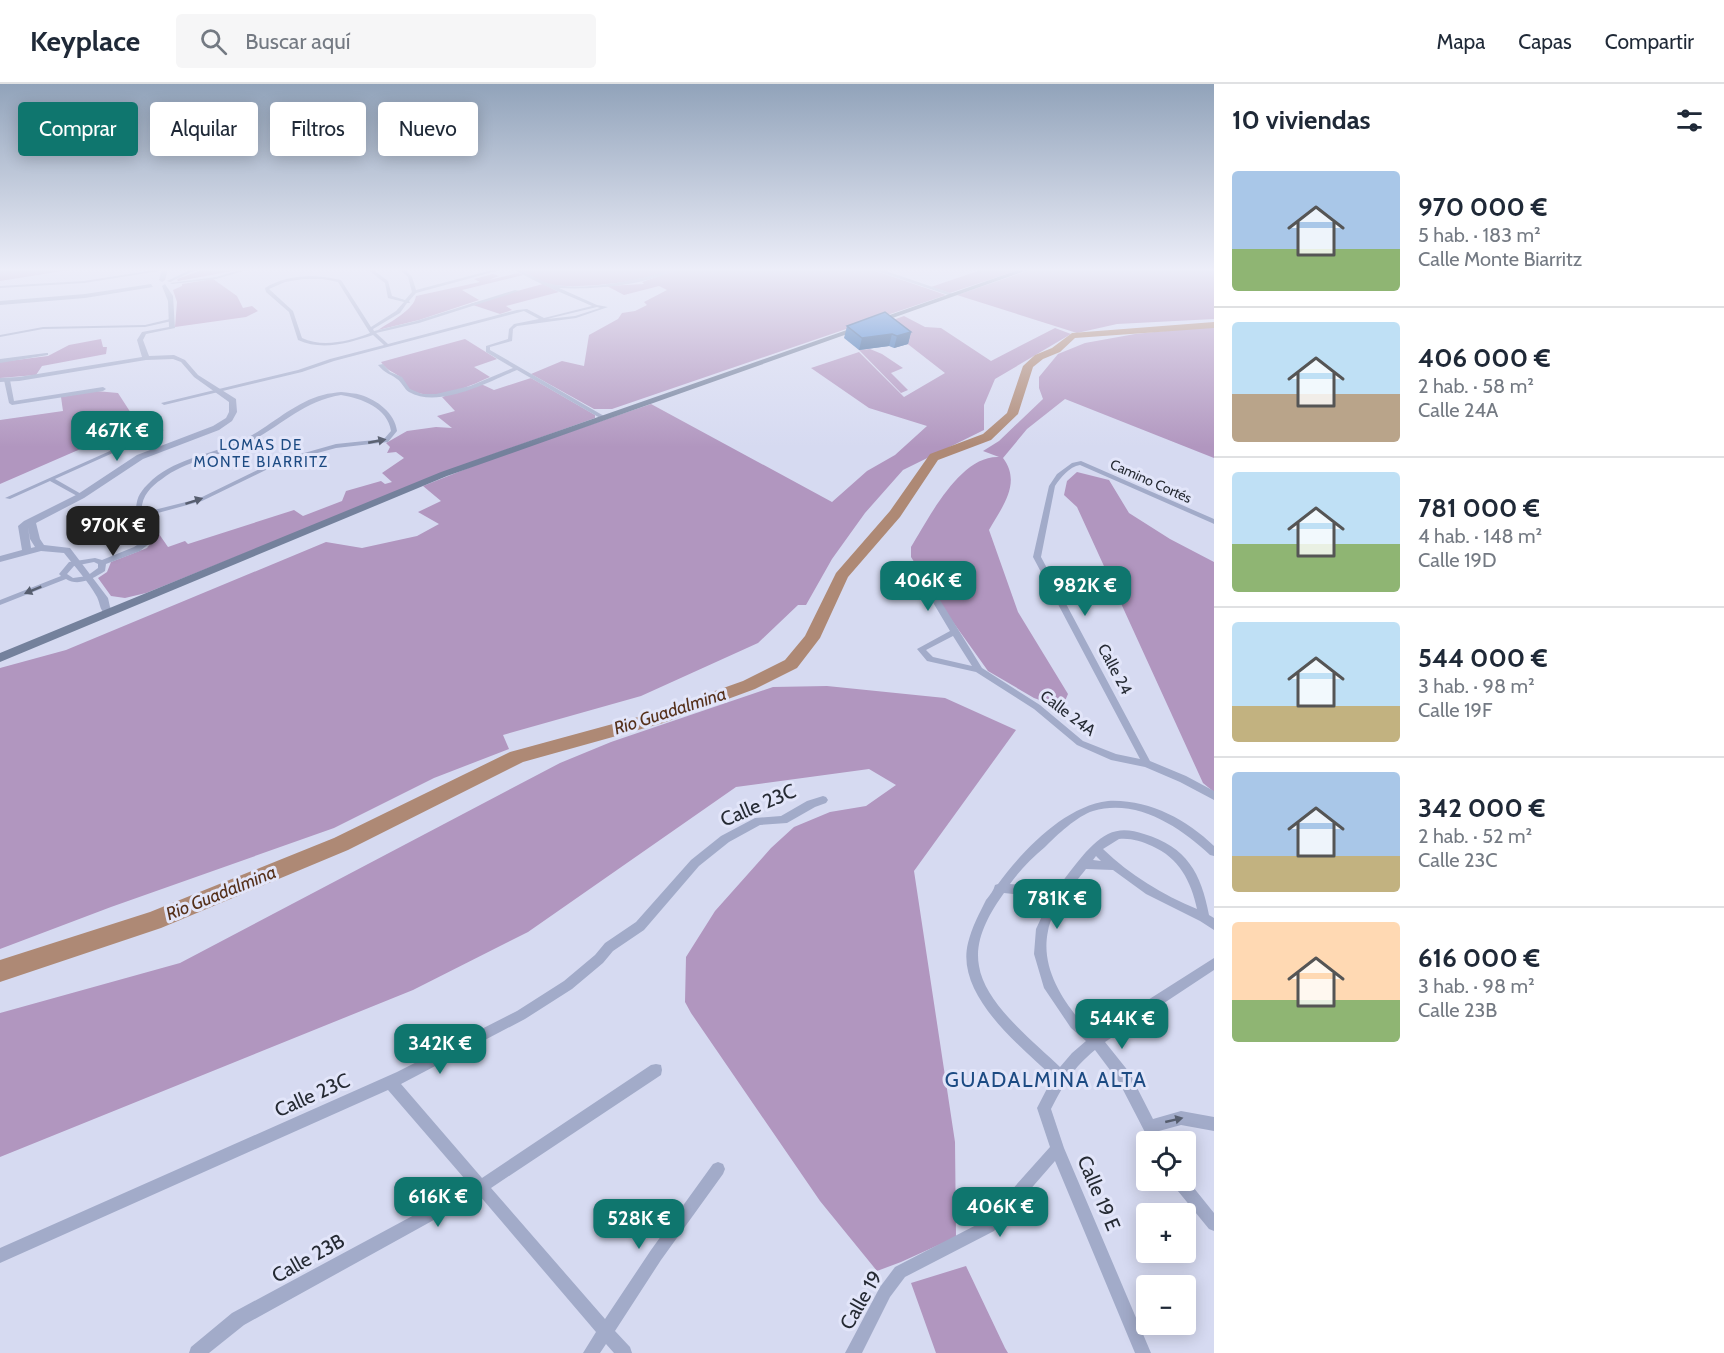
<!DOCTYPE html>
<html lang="es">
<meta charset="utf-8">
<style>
body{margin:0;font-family:Cabin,sans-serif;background:#f6f6f7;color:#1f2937;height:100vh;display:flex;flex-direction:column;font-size:22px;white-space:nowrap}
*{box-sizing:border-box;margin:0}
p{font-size:20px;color:#747a83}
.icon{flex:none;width:33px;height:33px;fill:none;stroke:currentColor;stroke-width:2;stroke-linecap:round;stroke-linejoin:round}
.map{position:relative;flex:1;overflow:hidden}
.drawer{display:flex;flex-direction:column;background:#fff;width:510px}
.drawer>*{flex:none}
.hud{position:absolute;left:18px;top:18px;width:570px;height:54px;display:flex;gap:12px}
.buttons{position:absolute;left:1136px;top:1047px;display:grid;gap:12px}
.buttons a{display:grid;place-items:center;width:60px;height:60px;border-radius:6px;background:#fff;box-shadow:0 3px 15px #0003;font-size:30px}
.price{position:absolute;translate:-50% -51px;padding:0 14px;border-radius:12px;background:#0f766e;color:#fff;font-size:20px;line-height:39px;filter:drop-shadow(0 2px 3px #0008)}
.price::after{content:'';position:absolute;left:50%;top:36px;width:18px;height:14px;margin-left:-9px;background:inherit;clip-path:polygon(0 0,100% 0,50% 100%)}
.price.selected{background:#222;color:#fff}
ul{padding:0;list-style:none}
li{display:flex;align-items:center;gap:18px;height:150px;padding:0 18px}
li+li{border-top:2px solid #e0e1e3}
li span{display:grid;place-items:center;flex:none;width:168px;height:120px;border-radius:6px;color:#555}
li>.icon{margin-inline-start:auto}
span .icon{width:72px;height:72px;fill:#fffc;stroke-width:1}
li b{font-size:26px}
h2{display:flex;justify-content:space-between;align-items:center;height:72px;padding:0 18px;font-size:26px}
.tag{padding:0 21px;border-radius:6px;background:#fff;box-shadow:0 3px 15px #0003;font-size:21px;line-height:54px}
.tag.selected{background:#0f766e;color:#fff}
header{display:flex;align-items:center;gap:36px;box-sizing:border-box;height:84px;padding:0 30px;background:#fff;border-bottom:2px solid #e0e1e3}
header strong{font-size:28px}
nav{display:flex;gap:33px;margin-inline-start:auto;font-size:21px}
.search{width:420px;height:54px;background:#f6f6f7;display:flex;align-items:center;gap:15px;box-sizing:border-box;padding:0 21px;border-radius:6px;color:#747a83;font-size:22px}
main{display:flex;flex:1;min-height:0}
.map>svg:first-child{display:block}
</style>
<header>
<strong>Keyplace</strong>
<div class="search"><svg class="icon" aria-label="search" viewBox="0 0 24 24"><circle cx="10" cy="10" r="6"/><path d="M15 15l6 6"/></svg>Buscar aquí</div>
<nav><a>Mapa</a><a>Capas</a><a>Compartir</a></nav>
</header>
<main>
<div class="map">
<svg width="1214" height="1269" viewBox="0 0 1214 1269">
<rect width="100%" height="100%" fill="#d6daf1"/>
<!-- green -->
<g fill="#b196bf">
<path d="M0,185H75L0,197Z"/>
<path d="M205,185H244L178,197L177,195Z"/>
<path d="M519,185H656L670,186C644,198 581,205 553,201C542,199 529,190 519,185Z"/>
<path d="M680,185H870L946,211L612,325H594L531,290L562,277L584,282L589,251L618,235L622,229L635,227L647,221L644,218L667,206L659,202L624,211L607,202L644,200L642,198Z"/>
<path d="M984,185H1021L950,209L931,203Z"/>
<path d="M1033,185H1214V235L1117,240L1077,249L957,211Z"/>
<path d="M518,189L523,191L462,206L479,216L419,236L378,246C390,238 414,226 416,212L480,198L474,195L493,190L499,192L489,196Z"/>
<path d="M213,195L237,212L243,224L252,222L258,227L246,233L175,243L177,218L173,206L182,202V200Z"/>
<path d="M543,200L559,208L506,222L512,226L500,230L470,220Z"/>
<path d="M904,232L925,243L941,244L991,277L1055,244L1071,250L995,295L984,321V346L903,386L865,429L832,475L806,521H798L758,559L641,612L503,651L509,665L434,694L334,744L111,823L0,865V584L66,566L326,458L362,464L417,452L439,440L418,428L441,417L423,402L496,373L651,320L832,418L867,387L895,371L927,342L869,324L811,284L859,268L904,313L945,289L882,240Z"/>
<path d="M1214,242V374L1065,315L1027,345L1003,374C1022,399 1002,423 989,446L1018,528L1068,610L1062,624L1034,614L988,587L948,531L911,473V463C929,434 960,371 999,373L983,367L999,357L1043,315L1039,304V293L1058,270L1085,259L1135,250Z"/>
<path d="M101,255L103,263H107L106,270L42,282L36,291L0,294V278L48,272L69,261Z"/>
<path d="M465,255L497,275L474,283L490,293C467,303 436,319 411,306C405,303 405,296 399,292C391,287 387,286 381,278Z"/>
<path d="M870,265L882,270L903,284L891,289L908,306L901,309L859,266Z"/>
<path d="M531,294L595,331V334L477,376L146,509L125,514L111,512L98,494L107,488L111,478L147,464L153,456V452L159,450L168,463L185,457L188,460L294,426L303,432L342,417L346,407L381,397L385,400L392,398L382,389L404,374L396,368L387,369L390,363L386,359L407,347L436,343L452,344L437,332L455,327L442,313L481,300L494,306Z"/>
<path d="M96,307L118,309L138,340L0,400V336L63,327L61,313Z"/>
<path d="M1077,388L1109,396L1129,429L1170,455L1214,478V708L1203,699L1077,423L1064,411L1067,397Z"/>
<path d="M827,602L945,614L1016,646L914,787L955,1058L956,1153L901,1178L877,1187L820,1117L691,929L685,918L686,873L715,827L771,764L794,743L830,728L866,722L896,701L869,685L736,703L528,848L413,906L0,1073V929L180,879L560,679L611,658L773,603Z"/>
<path d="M966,1182L1005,1264L1008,1269H936L911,1199Z"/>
</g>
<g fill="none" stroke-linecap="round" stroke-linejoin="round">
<!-- river -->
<path fill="#ae8975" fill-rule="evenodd" d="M1214,238V244L1075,254L1060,268L1043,275L1033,283L1018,330L991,356L938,376L900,433L848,493L820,554L797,584L755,605L663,639L523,678L348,766L161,844L0,898V876L150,828L334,754L510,668L653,629L743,597L785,576L805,552L836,489L890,427L930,370L983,350L1007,329L1023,282L1035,271L1052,264L1072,249Z"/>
<!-- minor -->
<g fill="#a2abc9" fill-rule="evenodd">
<path d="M161,185L166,186L84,199L0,204V202L84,197Z"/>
<path d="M192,185H198L170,198L167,197Z"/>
<path d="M243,185H251L216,195L172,200L170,199L216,193Z"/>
<path d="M367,185H372L388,197L392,212L405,216L412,208L408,193L399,185H404L412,193L416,206L496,185H504L416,209L409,217L410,219H407L400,229L373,245L374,247L416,237L515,206L519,207L419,239L376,249L388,260L517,226L527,225L544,234L592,222C565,210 539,200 513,185H519C528,190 538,196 548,199C575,207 614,200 641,194C653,192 665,185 677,185C647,201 593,206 559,204L597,221L608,223L576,234L517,242L513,245L512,257L490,263V266L604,332V334H600L517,286C488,298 439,325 409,308C404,305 402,298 397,295C388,288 387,291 378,281L383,280L390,288L402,293L410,305L422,310H436L470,302L513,284L486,268V262L508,255L509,245L514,240L539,235L524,227L334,277L302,288L164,321L161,319L298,286L330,275L384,261L373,251C349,259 322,267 298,256L289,228L266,208L265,204C287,190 316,190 341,196L371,243L396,227L404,218L388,214L385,199ZM303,195H323L338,198L370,249C350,257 323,264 302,254L293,227L269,205L285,198ZM597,223L600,224L575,232L547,235Z"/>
<path d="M170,235L172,237L145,243L43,245L0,253V251L43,243L145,241Z"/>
<path d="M46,269H48V271L0,279V275Z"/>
<path d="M7,294L10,296L14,317L103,303L106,305L103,307L12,321L9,319L4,296Z"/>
<path d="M341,308C348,309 355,309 361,311C377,316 395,329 397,347L388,358L336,364L280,379L202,417L143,433L148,446L151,458L140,467L106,480L105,487C94,494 79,503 66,495L0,521V516L61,492L59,490L69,478L95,474L102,476L134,463L143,457C143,449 140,438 135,432C137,417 136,412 148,400C172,375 209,371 239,358C268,345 292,319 323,311C329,309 335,309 341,308ZM341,311C361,314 388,324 391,347L384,355L336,360L276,377L198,415L142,429C140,414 150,403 162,395C185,377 216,373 243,361C279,345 300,318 341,311ZM94,478L98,480V484L87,492L73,494L67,490L74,482Z"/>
<path d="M159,345L164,346L55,395L83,411V413H79L50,397L10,415L5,414Z"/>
<path d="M1081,377L1214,435V440L1212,439L1080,381C1069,383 1061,393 1055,402L1041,473L1150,677L1186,692L1214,707V716L1180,698L1145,683L1111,676L1077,661L1034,625L976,588L927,577L917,565L950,547L919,495L923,493L927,495L982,584L1040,621L1083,657L1116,670L1140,675L1033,473L1049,402L1057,390L1072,379ZM953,552L972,582L933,573L926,566Z"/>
<path d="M823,712L826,713L828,716L826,719L815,723L787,739L760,741L729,758L699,782L644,846L613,867L603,879L572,905L525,935L401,1000L482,1094L651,981L656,980L661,981L662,986L661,991L491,1104L605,1235L651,1166L713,1080L718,1078L723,1080L725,1085L723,1090L661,1176L615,1247L630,1263L632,1269H614L606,1260L600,1269H583L596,1248L479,1111L244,1241L209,1269H189L191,1263L232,1229L470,1101L388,1006L0,1179V1164L397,988L517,927L564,897L595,871L605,859L636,838L691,776L721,752L755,734L781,732L807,717Z"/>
<path d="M1108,717C1148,715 1186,735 1214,762V772L1210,771C1180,743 1137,714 1093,727C1077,732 1057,751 1045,763C1032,774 1020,786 1010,800L1045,803L1055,807C1070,789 1087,761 1108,750C1120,744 1132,746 1144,750C1187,763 1201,789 1209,831L1214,834V846L1200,837L1146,810L1113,786L1086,785C1073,802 1052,824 1048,847C1041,879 1058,910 1079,935C1083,940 1091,945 1096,949L1214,874V886L1105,958L1129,988L1153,1035L1181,1027L1214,1033V1047L1181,1041L1159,1047L1165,1058H1150L1119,998L1095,966C1073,984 1064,1000 1051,1025L1064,1064L1151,1269H1135L1055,1077L994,1147L905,1193L890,1213L862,1269H845L880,1203L895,1183L984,1137L1050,1063L1037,1024L1053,993C1020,962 955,911 968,859C972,843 979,830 986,816C990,811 994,806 995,801L998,800C1023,766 1065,722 1108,717ZM1119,755C1131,754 1141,757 1152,762C1179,774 1191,797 1197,825C1163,811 1130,791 1103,765ZM1096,772L1101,777L1093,776ZM1004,809L1044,813L1050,815L1036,845L1034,870L1044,904L1071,944L1086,957L1072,969L1060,983C1034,958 985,920 979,882C974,856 989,830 1004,809Z"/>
<path d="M1185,1093L1214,1129V1147L1209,1145L1173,1101L1171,1096H1185Z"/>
</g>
<!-- tertiary -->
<g fill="#a2abc9" fill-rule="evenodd">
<path d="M162,185H168L165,196L162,198L159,196Z"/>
<path d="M871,185H880L956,211L951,212Z"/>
<path d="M151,200L153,203L85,214L0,221V217L85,210Z"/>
<path d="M165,200L173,212L175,244L146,250L143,256L149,272L174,271L185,276L198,291L236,315L237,328L232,337L219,346L143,375L84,414L36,439L40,455L44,461L70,464L108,514L110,523L114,529L109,532C99,528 101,521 97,513C88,497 75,483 64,469L41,467L0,478V472L22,466L18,442L24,437L78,410L137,371L213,342L226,334L229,328V318L194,293L181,278L173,275L146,276L19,297L0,298V294L19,293L142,273L137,256L142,248L169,243L168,217L162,202ZM28,443L30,455L35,463L31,464Z"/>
</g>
<!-- secondary -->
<path fill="#74819c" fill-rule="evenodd" d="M1021,185H1031L447,392L0,578V569L441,388Z"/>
</g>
<!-- wall -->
<path fill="#346aac" d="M847,242L911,248L908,260L894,264L889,262L859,266L844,254Z"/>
<!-- shaded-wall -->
<g fill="#2b568c">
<path d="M911,248L908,260L894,264L897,252Z"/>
<path d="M892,250L889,262L859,266L862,254Z"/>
</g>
<!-- building -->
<path fill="#3d7bc8" stroke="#2b568c" stroke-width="1.5" d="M885,228L911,248L897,252L892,250L862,254L847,242Z"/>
<!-- one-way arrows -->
<defs><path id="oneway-solid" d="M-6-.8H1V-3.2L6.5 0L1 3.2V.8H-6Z" transform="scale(1.5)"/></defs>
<g fill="#575e6f">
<use href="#oneway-solid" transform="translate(377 357) rotate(-11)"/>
<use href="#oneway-solid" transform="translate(194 417) rotate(-18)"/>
<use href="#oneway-solid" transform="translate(33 506) rotate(158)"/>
<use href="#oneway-solid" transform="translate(1174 1036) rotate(-13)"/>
</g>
<!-- sky -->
<linearGradient id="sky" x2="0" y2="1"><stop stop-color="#91a3ba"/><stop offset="0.51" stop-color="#edeef9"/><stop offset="1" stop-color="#edeef9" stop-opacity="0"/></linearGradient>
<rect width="1214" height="363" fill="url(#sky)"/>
<g text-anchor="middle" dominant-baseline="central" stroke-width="6" stroke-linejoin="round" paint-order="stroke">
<!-- far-street labels -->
<g font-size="14" fill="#252a33" stroke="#e2e5f9">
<text transform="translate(1151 397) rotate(24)">Camino Cortés</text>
</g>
<!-- far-neighbourhood labels -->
<g font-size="15" letter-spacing="1.5" fill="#1d4b83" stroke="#e2e5f9">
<text x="261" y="361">LOMAS DE<tspan x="261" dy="17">MONTE BIARRITZ</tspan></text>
</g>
<!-- street labels -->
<g font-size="16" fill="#252a33" stroke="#e2e5f9">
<text transform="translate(1115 585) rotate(62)">Calle 24</text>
<text transform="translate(1068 629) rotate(37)">Calle 24A</text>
</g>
<!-- water labels -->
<g font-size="18" font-style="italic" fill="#55301a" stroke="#e2e5f9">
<text transform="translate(670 627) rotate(-18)">Rio Guadalmina</text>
<text transform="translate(221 809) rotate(-22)">Rio Guadalmina</text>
</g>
<!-- near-street labels -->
<g font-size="20" fill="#252a33" stroke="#e2e5f9">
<text transform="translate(758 721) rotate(-23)">Calle 23C</text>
<text transform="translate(312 1011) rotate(-24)">Calle 23C</text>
<text transform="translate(1099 1109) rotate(67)">Calle 19 E</text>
<text transform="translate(308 1174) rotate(-29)">Calle 23B</text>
<text transform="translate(861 1216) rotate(-60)">Calle 19</text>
</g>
<!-- near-neighbourhood labels -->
<g font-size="21" letter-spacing="1.5" fill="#1d4b83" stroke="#e2e5f9">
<text x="1046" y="995">GUADALMINA ALTA</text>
</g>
</g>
</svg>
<div class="buttons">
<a><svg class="icon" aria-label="locate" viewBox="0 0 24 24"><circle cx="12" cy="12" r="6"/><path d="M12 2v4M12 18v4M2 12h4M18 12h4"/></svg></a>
<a>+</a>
<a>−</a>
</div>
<b class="price" style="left:117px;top:378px">467K €</b>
<b class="price selected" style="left:113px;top:473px">970K €</b>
<b class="price" style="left:928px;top:528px">406K €</b>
<b class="price" style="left:1085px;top:533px">982K €</b>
<b class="price" style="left:1057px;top:846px">781K €</b>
<b class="price" style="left:1122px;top:966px">544K €</b>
<b class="price" style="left:440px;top:991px">342K €</b>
<b class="price" style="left:438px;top:1144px">616K €</b>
<b class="price" style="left:1000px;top:1154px">406K €</b>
<b class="price" style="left:639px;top:1166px">528K €</b>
<div class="hud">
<a class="tag selected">Comprar</a>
<a class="tag">Alquilar</a>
<a class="tag">Filtros</a>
<a class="tag">Nuevo</a>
</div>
</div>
<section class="drawer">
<h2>10 viviendas<svg class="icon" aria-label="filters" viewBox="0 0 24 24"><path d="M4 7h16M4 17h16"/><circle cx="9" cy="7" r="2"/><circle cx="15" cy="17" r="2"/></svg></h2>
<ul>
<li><span style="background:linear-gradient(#a9c7e8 65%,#8fb573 0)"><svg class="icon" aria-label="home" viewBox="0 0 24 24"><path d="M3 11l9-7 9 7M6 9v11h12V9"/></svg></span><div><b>970 000 €</b><p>5 hab. · 183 m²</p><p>Calle Monte Biarritz</p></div></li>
<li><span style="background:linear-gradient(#bfe0f5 60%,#b9a48a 0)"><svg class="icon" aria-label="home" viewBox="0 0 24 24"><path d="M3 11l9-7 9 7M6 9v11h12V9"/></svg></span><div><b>406 000 €</b><p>2 hab. · 58 m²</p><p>Calle 24A</p></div></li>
<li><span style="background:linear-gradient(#bfe0f5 60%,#8fb573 0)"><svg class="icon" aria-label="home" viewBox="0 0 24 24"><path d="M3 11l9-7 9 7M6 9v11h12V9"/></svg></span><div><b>781 000 €</b><p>4 hab. · 148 m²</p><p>Calle 19D</p></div></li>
<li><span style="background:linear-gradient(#bfe0f5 70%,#c2b280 0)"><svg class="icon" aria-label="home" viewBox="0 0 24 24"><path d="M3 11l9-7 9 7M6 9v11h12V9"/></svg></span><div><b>544 000 €</b><p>3 hab. · 98 m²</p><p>Calle 19F</p></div></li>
<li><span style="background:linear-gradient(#a9c7e8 70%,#c2b280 0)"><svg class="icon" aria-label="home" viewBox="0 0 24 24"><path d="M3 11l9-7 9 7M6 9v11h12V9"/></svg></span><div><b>342 000 €</b><p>2 hab. · 52 m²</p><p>Calle 23C</p></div></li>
<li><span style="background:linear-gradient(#ffd9b3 65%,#8fb573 0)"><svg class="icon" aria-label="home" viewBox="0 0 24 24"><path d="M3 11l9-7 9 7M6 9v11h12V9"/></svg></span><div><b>616 000 €</b><p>3 hab. · 98 m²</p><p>Calle 23B</p></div></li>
</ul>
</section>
</main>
